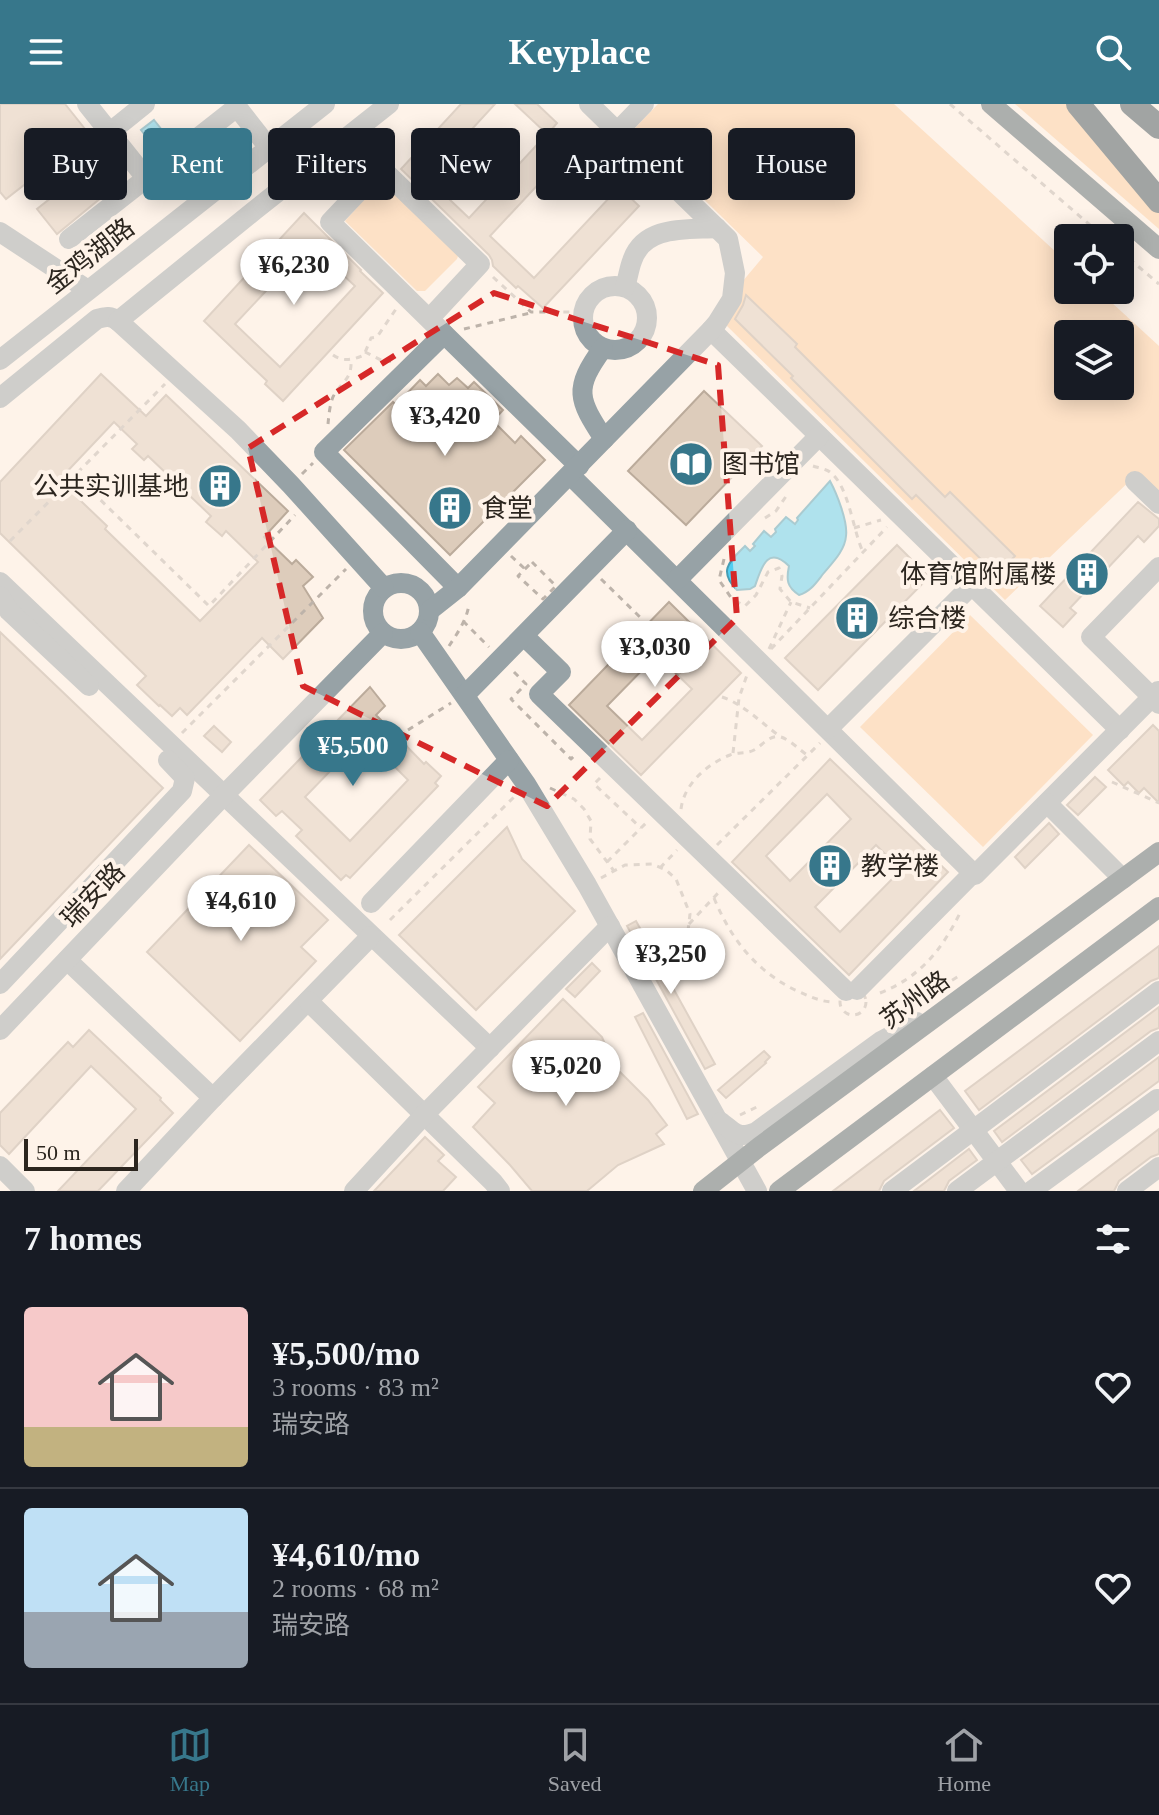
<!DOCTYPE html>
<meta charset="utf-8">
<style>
body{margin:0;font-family:"Times New Roman","Noto Sans SC",serif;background:#242831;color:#f1f3f6;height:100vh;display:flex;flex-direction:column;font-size:30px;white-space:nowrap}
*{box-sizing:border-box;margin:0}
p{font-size:26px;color:#9ea1a6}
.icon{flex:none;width:44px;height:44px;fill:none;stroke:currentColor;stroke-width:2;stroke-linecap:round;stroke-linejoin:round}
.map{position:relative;height:1087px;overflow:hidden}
.side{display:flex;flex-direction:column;background:#171b24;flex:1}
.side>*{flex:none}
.hud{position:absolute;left:24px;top:24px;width:1112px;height:72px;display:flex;gap:16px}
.buttons{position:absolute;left:1054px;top:120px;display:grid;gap:16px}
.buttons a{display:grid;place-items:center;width:80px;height:80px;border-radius:8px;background:#171b24;box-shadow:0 4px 20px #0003;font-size:40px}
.scale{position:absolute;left:24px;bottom:20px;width:114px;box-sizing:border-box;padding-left:8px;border:4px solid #2c261f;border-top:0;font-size:22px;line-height:28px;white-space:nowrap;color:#2c261f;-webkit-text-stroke:6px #fef3e9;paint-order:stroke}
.price{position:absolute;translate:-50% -68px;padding:0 18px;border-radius:28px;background:#fff;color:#222;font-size:26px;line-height:52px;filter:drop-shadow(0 2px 4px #0008)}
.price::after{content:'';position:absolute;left:50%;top:48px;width:24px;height:18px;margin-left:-12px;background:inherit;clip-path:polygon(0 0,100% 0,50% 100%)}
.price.on{background:#37778b;color:#fff}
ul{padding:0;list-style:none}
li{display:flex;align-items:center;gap:24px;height:200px;padding:0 24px}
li+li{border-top:2px solid #363941}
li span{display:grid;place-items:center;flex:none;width:224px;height:160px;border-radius:8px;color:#555}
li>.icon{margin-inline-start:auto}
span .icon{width:96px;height:96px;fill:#fffc;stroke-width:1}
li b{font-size:34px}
h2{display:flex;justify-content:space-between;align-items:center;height:96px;padding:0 24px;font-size:34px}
.pill{padding:0 28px;border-radius:8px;background:#171b24;box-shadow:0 4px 20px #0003;font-size:28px;line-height:72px}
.pill.on{background:#37778b;color:#fff}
header{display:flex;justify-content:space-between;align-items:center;height:104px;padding:0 24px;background:#37778b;color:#fff;font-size:36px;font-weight:700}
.dock{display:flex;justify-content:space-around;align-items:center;height:112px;border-top:2px solid #363941;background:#171b24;font-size:22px;color:#9ea1a6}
.dock a{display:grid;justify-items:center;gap:4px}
.dock .on{color:#37778b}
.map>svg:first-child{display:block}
</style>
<header><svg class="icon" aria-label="menu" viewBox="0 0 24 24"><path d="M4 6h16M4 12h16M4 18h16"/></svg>Keyplace<svg class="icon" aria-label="search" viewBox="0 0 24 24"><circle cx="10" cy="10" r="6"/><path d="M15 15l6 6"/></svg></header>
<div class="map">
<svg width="1159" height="1087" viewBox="0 0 1159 1087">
<rect width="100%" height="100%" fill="#fef3e9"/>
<!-- green -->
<g fill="#fccc9b" fill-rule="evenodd">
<path d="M658,0H894L1068,159V186H1098L1159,242V391L1137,370L1005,496L726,221L742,178L763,153L633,26ZM1068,230H1120V282H1068Z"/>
<path d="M1015,0H1070L1159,104V125Z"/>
<path d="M383,78L458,152L457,155L425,187H417L345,117L379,79Z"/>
<path d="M970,511L1093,631L983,743L860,623Z"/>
</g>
<!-- water -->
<g fill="#51cef2" stroke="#469cb3" stroke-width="2">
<path d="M154,16L166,31L153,41L141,26Z"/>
<path d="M830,377C837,390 848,418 846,432C845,447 831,460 823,470C816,479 810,488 799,491C787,483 786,476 789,462C767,440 761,465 755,482L750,485L737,486C718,467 729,458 745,442L750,447L755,442L753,440L764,427L771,433L776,428L775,425L786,413L795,420L798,416L797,414Z"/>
</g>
<!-- building -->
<g fill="#dcb" stroke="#bbab9b" stroke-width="2" fill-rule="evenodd">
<path d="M0,0H65L89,30L6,95L0,88Z"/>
<path d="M461,0H495L427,74L469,114L547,30L515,0H537L557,19L552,25L572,44L490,132L534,174L611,92L580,63L578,64L566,53L579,40L619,79L617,81L639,102L543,204L518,182L516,184L493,162L492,156L489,151L401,65Z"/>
<path d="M89,64L108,88L57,130L37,105Z"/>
<path d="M304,109L361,166L360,167L383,189L283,297L265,280L267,277L204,217ZM310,140L355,182L280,263L235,220Z"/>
<path d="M746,191L797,240L795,243L945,393L950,388L1015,452L997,471L916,391L912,395L791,274L793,272L735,215L743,201Z"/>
<path d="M101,270L146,312L166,291L288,407L264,433L292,460L296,456L313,473L303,482L323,514L283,555L262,534L187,611L180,604L172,612L160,601L159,602L137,581L146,572L0,429V378ZM114,318L137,340L132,345L144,356L148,352L211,412L206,418L222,432L226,427L258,458L200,517L105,425L107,422L59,376Z"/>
<path d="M438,270L449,281L457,274L468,284L474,278L503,306L493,317L515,339L521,332L545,356L450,451L344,346L393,298L396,301L420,276L426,282Z"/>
<path d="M704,287L762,342L686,421L628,367Z"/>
<path d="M1138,398L1159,415V422L1144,438L1138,432L1070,504L1076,509L1063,523L1040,502Z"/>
<path d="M897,441L929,473L818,586L785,554Z"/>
<path d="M669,498L741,569L641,671L569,601ZM657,551L692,585L642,636L607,602Z"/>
<path d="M0,528L163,684L0,855Z"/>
<path d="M370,583L385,602L376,611L424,660L426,658L441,672L435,679L438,682L350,774L346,771L341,776L296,732L302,726L282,707L276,712L260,696ZM364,632L408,676L350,737L305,693Z"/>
<path d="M1153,621L1159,627V699L1144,684L1139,689L1128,678L1124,682L1108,666Z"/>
<path d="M214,622L231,638L222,648L204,632Z"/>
<path d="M830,655L948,768L849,871L732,758ZM827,690L851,715L790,777L766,752ZM876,741L901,766L840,828L815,803Z"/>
<path d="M1095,673L1106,683L1078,711L1067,701Z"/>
<path d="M1049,719L1059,730L1025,764L1015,753Z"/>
<path d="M507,723L522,755L575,807L476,906L399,831Z"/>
<path d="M249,741L328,816L301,843L316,857L240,937L147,848Z"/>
<path d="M636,817L715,960L705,965L627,822Z"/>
<path d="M1159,842V874L1151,877L979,1006L965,987Z"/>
<path d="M592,859L600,867L575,893L566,885Z"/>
<path d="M563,895L602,933L615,963L648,996L667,1021L656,1030L664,1040L618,1061L587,1087H532L510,1061L473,1023L495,999L478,983Z"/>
<path d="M1159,903V924L1151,927L1002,1038L994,1027Z"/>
<path d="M643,909L698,1010L687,1015L635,913Z"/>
<path d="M89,926L161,994L160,996L173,1009L98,1087H58L136,1005L91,962L9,1050L0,1041V1009L68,938L73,943Z"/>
<path d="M764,947L770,953L765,958L766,959L726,994L718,986Z"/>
<path d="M1159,953V977L1032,1070L1021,1056Z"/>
<path d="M940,1006L954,1024L884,1077L879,1087H833Z"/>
<path d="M1159,1025V1050L1151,1053L1119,1077L1114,1087H1078Z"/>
<path d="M425,1033L444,1051L438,1057L456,1073L443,1087H374Z"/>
<path d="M969,1045L977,1056L949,1077L944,1087H914Z"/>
</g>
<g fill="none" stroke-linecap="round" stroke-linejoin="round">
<!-- path -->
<g stroke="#bdb3aa" stroke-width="3" stroke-dasharray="6 6" stroke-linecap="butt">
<path d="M950,0L1105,134"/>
<path d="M1120,147L1159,180"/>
<path d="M493,173L531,208H583"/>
<path d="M464,225L530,209"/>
<path d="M365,248L383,257H391"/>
<path d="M333,251C343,258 353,256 364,251L371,234L377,233L396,205"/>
<path d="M328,320C329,310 330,297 335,289C345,275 352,274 351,255"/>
<path d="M813,362C819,364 827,365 831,369C849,383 853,427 863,448"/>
<path d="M302,370L313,359"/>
<path d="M75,371L209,502L295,411"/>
<path d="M765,414L776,407L787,391"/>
<path d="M854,424L881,416"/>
<path d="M10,437L165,280"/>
<path d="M511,452L525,465"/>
<path d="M724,455L719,476L732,495L745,502L756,491L768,468L779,464L782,472L780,485L791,498L810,504"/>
<path d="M532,458L556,482L543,495L518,472Z"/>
<path d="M601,475L642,515"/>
<path d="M463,517L489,543"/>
<path d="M449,542C457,530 468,514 469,499"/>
<path d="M769,545L791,498"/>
<path d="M771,545L887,423"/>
<path d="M514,568L526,580L511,595L571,655L576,650"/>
<path d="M722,593C745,601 761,619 781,633"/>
<path d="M408,626L451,599"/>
<path d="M182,629L346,465"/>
<path d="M733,649L739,594L747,571"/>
<path d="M600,674L594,680L641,724"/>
<path d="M1112,678L1159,699"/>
<path d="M550,684L574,695L584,705L591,717L590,735L614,767"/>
<path d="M681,705C684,680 707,660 730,651C737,648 747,650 754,646C763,641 770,630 781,633C790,636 800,646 807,651"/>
<path d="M717,741L820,639"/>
<path d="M607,758L647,718"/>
<path d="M660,764L677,746"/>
<path d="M601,774L625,761L652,760L666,766L676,775L690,810L688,827L682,845L666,866"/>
<path d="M714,794C731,835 755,866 795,886C807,891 818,897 831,898"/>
<path d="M390,816L515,692"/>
<path d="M689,820L719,788"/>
<circle cx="853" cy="898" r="13"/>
<path d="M880,889C920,873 941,847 960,809"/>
<path d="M911,901L959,872"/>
<path d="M740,1011L761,1001"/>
</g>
<!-- minor -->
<g stroke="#97a2a6" stroke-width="20">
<path d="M87,0L146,74"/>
<path d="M617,28L644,0"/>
<path d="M109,29L145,0"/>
<path d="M0,128L88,186"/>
<path d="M69,135L237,3L269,44"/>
<circle cx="615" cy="214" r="32"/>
<path d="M625,183C628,174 629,165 632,157C644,121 686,126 717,124"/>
<path d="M429,215L480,160L381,64L330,118L579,362"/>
<path d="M711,226L1120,626"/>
<path d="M444,230L324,348L458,484"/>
<path d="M603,244C573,285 578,295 604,335"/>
<path d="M0,256L325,0"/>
<path d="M0,294L97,215C106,212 111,212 118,217"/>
<path d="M570,371L975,771L1158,587"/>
<path d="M1135,377L1159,400"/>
<path d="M1159,463L1091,533L1159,600"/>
<path d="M677,476L819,332"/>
<path d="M0,478L490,944"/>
<circle cx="401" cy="507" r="28"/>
<path d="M384,484L291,381L238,326L118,217L255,106L389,0"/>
<path d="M0,492L9,507L89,582"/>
<path d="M429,507L458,484L711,226L717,219L732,195L735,169L728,135L589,0"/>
<path d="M420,528L526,680L587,781L757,1087"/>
<path d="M524,532L561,568L539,590L846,887"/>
<path d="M465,591L627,426"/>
<path d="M828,625L972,481"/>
<path d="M1047,699L1123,775"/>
<path d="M371,799L509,656"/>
<path d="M67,856L213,994L371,832"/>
<path d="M0,880L182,687L185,674L168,656"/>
<path d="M857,886L973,769"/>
<path d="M308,897L493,1078L500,1087"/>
<path d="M0,926L223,692L383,529"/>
<path d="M933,972L1019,1087"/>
<path d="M721,1018C735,1029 738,1035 756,1028L881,937L917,918"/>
<path d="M0,1062L25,1087"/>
<path d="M126,1087L213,994"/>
<path d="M354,1087L424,1011L610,822"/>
<path d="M892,1087L1159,887"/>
<path d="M957,1087L1159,937"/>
<path d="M1031,1087L1157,995"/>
<path d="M1127,1087L1159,1063"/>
</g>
<!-- major -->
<g stroke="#4b5e65" stroke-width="20">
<path d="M991,0L1159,145"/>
<path d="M703,1087L759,1043L1159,748"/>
<path d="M779,1087L1159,803"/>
</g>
<!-- highway -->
<g stroke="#31464e" stroke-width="24">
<path d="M1078,0L1159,97"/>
<path d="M1132,0L1159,23"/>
</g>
</g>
<!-- marked area -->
<path d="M0 0H1159V1087H0ZM494,189L718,261L737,514L547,702L303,582L248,344Z" fill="#fef3e9" fill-opacity=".55" fill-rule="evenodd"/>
<path fill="none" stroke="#d62828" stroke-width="6" stroke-dasharray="16 10" stroke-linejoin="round" d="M494,189L718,261L737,514L547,702L303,582L248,344Z"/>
<!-- icons -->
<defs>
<g id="library-disc" transform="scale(2.3)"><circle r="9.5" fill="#37778b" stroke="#fef3e9"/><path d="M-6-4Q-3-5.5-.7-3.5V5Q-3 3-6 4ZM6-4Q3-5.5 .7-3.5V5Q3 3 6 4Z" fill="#fff"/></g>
<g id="building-disc" transform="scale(2.3)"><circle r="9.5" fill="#37778b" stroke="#fef3e9"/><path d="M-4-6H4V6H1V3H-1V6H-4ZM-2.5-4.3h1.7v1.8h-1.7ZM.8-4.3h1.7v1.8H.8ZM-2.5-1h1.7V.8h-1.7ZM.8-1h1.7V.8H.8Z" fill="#fff"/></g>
</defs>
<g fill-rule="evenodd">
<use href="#library-disc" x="691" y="360"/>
<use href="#building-disc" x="220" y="382"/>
<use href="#building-disc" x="450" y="404"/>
<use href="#building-disc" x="1087" y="470"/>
<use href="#building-disc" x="857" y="514"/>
<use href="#building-disc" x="830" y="762"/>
</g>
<g text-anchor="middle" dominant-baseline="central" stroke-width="8" stroke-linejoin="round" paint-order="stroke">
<!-- street labels -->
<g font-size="26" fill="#2c261f" stroke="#fef3e9">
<text transform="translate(90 152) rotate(-38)">金鸡湖路</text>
<text transform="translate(93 791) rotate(-46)">瑞安路</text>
<text transform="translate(915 896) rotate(-36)">苏州路</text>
</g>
<!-- poi labels -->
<g font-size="26" fill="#2c261f" stroke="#fef3e9" text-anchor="start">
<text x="722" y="360">图书馆</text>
<text x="189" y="382" text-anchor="end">公共实训基地</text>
<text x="481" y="404">食堂</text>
<text x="1056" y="470" text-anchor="end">体育馆附属楼</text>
<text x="888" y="514">综合楼</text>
<text x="861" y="762">教学楼</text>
</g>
</g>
</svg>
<div class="buttons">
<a><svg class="icon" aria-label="locate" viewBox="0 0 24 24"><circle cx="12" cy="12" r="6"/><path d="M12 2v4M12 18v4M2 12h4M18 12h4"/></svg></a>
<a><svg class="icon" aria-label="layers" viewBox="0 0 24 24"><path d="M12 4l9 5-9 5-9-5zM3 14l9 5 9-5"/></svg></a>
</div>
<div class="scale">50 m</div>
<b class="price" style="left:294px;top:203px">¥6,230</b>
<b class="price" style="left:445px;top:354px">¥3,420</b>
<b class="price" style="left:655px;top:585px">¥3,030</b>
<b class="price on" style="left:353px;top:684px">¥5,500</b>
<b class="price" style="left:241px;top:839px">¥4,610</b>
<b class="price" style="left:671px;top:892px">¥3,250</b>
<b class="price" style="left:566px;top:1004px">¥5,020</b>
<div class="hud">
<a class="pill">Buy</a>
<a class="pill on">Rent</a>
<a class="pill">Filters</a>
<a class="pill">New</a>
<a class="pill">Apartment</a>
<a class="pill">House</a>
</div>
</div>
<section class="side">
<h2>7 homes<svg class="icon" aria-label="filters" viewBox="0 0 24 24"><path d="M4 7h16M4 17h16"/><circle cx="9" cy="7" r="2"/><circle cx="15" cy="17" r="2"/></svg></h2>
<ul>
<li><span style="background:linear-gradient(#f6c9c9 75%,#c2b280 0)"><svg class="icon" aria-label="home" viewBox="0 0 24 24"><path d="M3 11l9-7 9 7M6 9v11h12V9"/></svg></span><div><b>¥5,500/mo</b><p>3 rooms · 83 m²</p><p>瑞安路</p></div><svg class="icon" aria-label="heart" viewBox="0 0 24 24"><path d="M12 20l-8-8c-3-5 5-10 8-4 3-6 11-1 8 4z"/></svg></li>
<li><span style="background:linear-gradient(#bfe0f5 65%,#9aa5b1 0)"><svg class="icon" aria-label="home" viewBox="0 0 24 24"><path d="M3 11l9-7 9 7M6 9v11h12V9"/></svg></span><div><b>¥4,610/mo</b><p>2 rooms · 68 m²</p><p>瑞安路</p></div><svg class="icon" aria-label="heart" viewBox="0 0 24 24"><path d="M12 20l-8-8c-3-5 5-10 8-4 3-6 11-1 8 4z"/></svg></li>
</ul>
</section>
<nav class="dock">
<a class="on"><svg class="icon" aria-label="map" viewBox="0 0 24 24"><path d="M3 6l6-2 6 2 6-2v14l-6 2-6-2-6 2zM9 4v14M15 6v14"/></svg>Map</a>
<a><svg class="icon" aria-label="saved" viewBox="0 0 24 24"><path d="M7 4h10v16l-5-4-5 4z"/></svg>Saved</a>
<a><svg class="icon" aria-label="home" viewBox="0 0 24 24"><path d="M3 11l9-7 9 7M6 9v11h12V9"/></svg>Home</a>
</nav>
